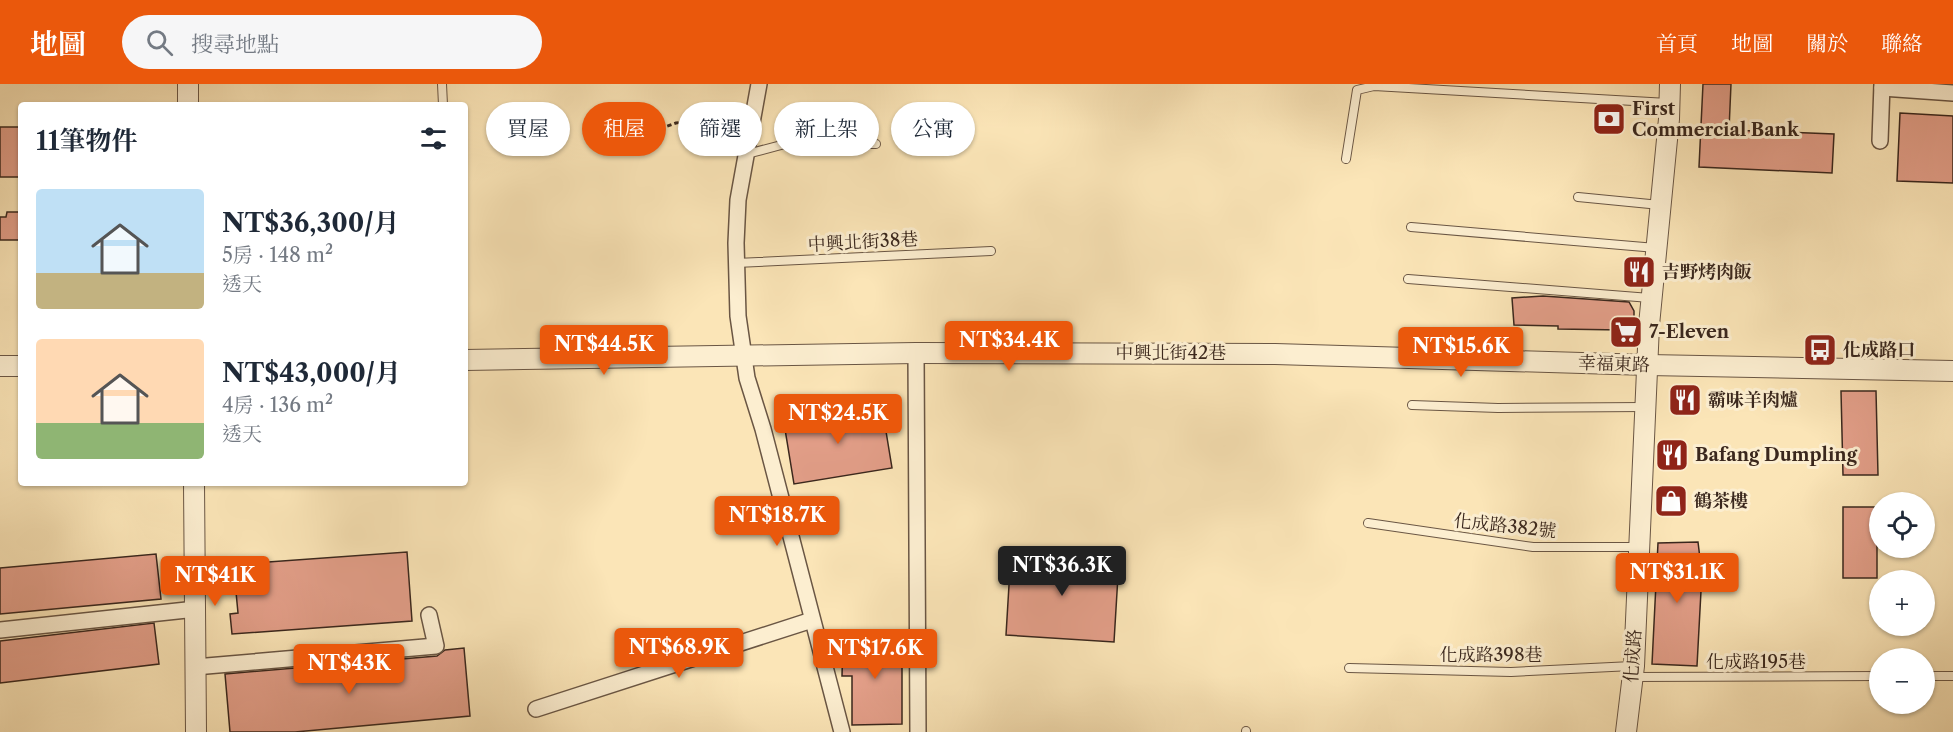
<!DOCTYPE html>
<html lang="zh-TW">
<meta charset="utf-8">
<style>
body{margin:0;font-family:"Libre Caslon Text","Noto Serif TC",serif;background:#f6f6f7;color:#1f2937;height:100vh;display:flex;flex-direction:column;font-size:22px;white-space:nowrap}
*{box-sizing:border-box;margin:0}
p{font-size:20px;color:#747a83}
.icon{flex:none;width:33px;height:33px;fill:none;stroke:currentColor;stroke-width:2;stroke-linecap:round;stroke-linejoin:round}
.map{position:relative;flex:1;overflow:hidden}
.sheet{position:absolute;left:18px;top:18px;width:450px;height:384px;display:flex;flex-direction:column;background:#fff;border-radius:6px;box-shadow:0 2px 4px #0004}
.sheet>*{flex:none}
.hud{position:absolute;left:486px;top:18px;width:570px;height:54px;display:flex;gap:12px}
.controls{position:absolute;left:1869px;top:408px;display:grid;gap:12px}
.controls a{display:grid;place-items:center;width:66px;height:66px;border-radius:50%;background:#fff;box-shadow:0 2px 4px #0004;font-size:30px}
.price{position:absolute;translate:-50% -51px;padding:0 14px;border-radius:6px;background:#ea580c;color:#fff;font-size:20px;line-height:39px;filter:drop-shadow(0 2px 3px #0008)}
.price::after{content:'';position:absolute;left:50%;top:36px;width:18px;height:14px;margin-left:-9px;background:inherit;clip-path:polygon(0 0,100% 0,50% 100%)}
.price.selected{background:#222;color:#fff}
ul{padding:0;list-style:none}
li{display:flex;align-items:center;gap:18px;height:150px;padding:0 18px}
li span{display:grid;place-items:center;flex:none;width:168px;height:120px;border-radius:6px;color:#555}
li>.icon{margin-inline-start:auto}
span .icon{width:72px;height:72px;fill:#fffc;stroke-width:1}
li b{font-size:26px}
h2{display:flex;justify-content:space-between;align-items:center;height:72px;padding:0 18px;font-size:26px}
.chip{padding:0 21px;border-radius:27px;background:#fff;box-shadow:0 2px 4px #0004;font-size:21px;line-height:54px}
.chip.selected{background:#ea580c;color:#fff}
header{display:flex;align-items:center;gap:36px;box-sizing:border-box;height:84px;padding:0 30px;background:#ea580c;color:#fff}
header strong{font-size:28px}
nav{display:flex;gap:33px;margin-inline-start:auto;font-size:21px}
.search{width:420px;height:54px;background:#f6f6f7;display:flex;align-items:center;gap:15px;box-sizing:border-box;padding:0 21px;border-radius:33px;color:#747a83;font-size:22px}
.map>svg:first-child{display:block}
</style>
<header>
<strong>地圖</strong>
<div class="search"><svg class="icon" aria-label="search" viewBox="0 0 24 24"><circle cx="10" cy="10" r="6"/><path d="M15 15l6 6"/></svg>搜尋地點</div>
<nav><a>首頁</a><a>地圖</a><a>關於</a><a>聯絡</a></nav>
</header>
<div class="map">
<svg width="1953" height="648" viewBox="0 0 1953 648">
<rect width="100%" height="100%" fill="#fbe5b7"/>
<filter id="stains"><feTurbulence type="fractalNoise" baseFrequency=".00333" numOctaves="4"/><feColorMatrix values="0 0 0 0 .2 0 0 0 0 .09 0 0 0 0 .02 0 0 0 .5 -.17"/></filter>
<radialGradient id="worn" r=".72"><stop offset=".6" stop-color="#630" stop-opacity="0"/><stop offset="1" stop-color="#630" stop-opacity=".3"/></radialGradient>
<!-- building -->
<g fill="#e29e88" stroke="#3a271d" stroke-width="1.5">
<path d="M1703,0H1731L1729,46L1834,50L1832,89L1699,83Z"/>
<path d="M1900,29L1953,32V99L1897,97Z"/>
<rect x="0" y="43" width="21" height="50"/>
<path d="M7,128H21V156H0V133H6Z"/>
<path d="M1543,212L1629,218L1634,227V233L1622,246L1558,245V242L1514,241L1512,214Z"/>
<path d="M1841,307H1876L1878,391H1843Z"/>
<path d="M882,323L892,384L794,400L784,339Z"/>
<rect x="1843" y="423" width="34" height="71"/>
<path d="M1698,458L1704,507H1701L1697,582L1652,580L1658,459Z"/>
<path d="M407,468L412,537L232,550L230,530L238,529L236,508H229L227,481Z"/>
<path d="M1011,468L1119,475L1114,558L1006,551Z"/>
<path d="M156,470L161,515L0,530V484Z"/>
<path d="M154,539L159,580L0,599V557Z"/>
<path d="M843,554L902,555V640L852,641V592H842Z"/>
<path d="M464,564L470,632L295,648H230L225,590L437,572L445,566Z"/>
</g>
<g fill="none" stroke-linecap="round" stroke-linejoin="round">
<!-- service casing -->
<g stroke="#6a5644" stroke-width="10">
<g id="service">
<path d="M442,0L443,21"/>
<path d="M747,70L785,60H876"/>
<path d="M1346,75L1357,6L1374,2L1668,19"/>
<path d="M1578,113L1660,121"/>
<path d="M1411,143L1656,164"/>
<path d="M736,179L991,167"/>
<path d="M1408,195L1650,214"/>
<path d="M1412,321L1498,324L1645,323"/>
<path d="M1368,439L1533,463H1638"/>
<path d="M1349,584L1511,588L1632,582"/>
<path d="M1924,592H1953"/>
<path d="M1633,593L1880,592"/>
<path d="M1246,648V647"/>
</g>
</g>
<!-- minor casing -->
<g stroke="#6a5644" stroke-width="18">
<g id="minor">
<path d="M759,0L738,116L736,159L738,232L747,294L763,345L842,648"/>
<path d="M1882,4L1953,9"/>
<path d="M1880,57L1882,0"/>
<path d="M916,269L918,648"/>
<path d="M0,546L196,525"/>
<path d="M195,583L436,562L429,531"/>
<path d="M536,625L812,536"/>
</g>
</g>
<!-- tertiary casing -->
<g stroke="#6a5644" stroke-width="22">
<g id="tertiary">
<path d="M188,0V21"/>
<path d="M465,276L916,269L1275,270L1648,281L1953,287"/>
<path d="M0,282H21"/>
<path d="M194,399L196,648"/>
<path d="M1626,648L1634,582L1649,241L1669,35L1670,0"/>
</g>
</g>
<!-- path -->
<path stroke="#3a271d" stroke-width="3" stroke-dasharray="4.5 3" stroke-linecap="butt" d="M632,55L676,39L740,30"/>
<!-- service -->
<use href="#service" stroke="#fceed0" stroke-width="8"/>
<!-- minor -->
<use href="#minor" stroke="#fceed0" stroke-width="15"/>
<!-- tertiary -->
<use href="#tertiary" stroke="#fceed0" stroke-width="20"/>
</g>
<!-- icons -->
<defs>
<g id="bank-square" transform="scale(1.725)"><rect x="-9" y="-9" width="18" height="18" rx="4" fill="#8f2418" stroke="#fceed0"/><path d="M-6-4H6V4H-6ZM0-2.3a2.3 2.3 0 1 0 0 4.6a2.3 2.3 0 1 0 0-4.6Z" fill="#fff"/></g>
<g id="restaurant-square" transform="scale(1.725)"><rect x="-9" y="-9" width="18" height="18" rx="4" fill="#8f2418" stroke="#fceed0"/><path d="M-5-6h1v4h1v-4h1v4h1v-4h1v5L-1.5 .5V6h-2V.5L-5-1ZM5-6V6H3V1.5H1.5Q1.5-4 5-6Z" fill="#fff"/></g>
<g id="supermarket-square" transform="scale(1.725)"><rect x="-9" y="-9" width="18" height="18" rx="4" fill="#8f2418" stroke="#fceed0"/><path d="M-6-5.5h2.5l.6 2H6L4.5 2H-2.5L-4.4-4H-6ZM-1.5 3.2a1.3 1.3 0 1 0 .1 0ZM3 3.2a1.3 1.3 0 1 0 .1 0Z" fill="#fff"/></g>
<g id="bus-square" transform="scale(1.725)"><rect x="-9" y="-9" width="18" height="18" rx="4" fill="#8f2418" stroke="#fceed0"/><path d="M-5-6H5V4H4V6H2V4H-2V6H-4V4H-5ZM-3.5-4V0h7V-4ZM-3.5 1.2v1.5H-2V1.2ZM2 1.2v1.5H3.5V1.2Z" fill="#fff"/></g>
<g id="shop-square" transform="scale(1.725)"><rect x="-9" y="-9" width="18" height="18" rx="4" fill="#8f2418" stroke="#fceed0"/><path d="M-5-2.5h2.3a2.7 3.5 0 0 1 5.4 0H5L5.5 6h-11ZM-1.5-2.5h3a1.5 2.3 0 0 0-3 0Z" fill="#fff"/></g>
</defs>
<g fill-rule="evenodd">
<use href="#bank-square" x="1609" y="35"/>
<use href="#restaurant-square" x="1639" y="188"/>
<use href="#supermarket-square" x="1626" y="248"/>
<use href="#bus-square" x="1820" y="266"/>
<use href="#restaurant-square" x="1685" y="316"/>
<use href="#restaurant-square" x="1672" y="371"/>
<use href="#shop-square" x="1671" y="417"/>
</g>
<g text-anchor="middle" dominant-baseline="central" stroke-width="6" stroke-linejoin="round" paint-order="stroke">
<!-- poi labels -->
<g font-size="18" font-weight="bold" fill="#3a271d" stroke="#fceed0" text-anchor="start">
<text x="1632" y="25">First<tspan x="1632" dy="21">Commercial Bank</tspan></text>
<text x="1662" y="188">吉野烤肉飯</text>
<text x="1649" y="248">7-Eleven</text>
<text x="1843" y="266">化成路口</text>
<text x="1708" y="316">霸味羊肉爐</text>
<text x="1695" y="371">Bafang Dumpling</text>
<text x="1694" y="417">鶴茶樓</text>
</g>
<!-- street labels -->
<g font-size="18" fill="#3a271d" stroke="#fceed0">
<text transform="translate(863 158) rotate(-3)">中興北街38巷</text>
<text x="1171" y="269">中興北街42巷</text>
<text transform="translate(1614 280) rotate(2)">幸福東路</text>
<text transform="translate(1505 442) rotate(6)">化成路382號</text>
<text x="1491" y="571">化成路398巷</text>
<text transform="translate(1633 572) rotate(-86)">化成路</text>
<text x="1756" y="578">化成路195巷</text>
</g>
</g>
<rect width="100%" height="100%" filter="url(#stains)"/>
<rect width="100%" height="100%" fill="url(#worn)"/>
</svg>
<div class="controls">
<a><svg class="icon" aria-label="locate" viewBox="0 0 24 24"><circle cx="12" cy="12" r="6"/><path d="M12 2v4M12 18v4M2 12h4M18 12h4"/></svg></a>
<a>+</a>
<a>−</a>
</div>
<b class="price" style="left:1009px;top:288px">NT$34.4K</b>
<b class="price" style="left:604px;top:292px">NT$44.5K</b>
<b class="price" style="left:1461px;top:294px">NT$15.6K</b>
<b class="price" style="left:838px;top:361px">NT$24.5K</b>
<b class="price" style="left:777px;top:463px">NT$18.7K</b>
<b class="price selected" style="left:1062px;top:513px">NT$36.3K</b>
<b class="price" style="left:1677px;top:520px">NT$31.1K</b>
<b class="price" style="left:215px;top:523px">NT$41K</b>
<b class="price" style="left:679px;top:595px">NT$68.9K</b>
<b class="price" style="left:875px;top:596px">NT$17.6K</b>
<b class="price" style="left:349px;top:611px">NT$43K</b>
<div class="hud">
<a class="chip">買屋</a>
<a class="chip selected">租屋</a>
<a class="chip">篩選</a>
<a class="chip">新上架</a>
<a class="chip">公寓</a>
</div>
<section class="sheet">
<h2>11筆物件<svg class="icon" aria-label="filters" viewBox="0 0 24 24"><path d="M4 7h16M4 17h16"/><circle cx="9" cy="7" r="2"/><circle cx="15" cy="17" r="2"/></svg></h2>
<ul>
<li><span style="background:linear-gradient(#bfe0f5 70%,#c2b280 0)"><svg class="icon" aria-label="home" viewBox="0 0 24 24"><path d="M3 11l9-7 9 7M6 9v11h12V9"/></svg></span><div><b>NT$36,300/月</b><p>5房 · 148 m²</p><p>透天</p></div></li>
<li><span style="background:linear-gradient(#ffd9b3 70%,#8fb573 0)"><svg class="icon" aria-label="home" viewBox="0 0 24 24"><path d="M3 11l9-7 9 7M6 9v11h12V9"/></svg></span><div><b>NT$43,000/月</b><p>4房 · 136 m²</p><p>透天</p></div></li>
</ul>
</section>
</div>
